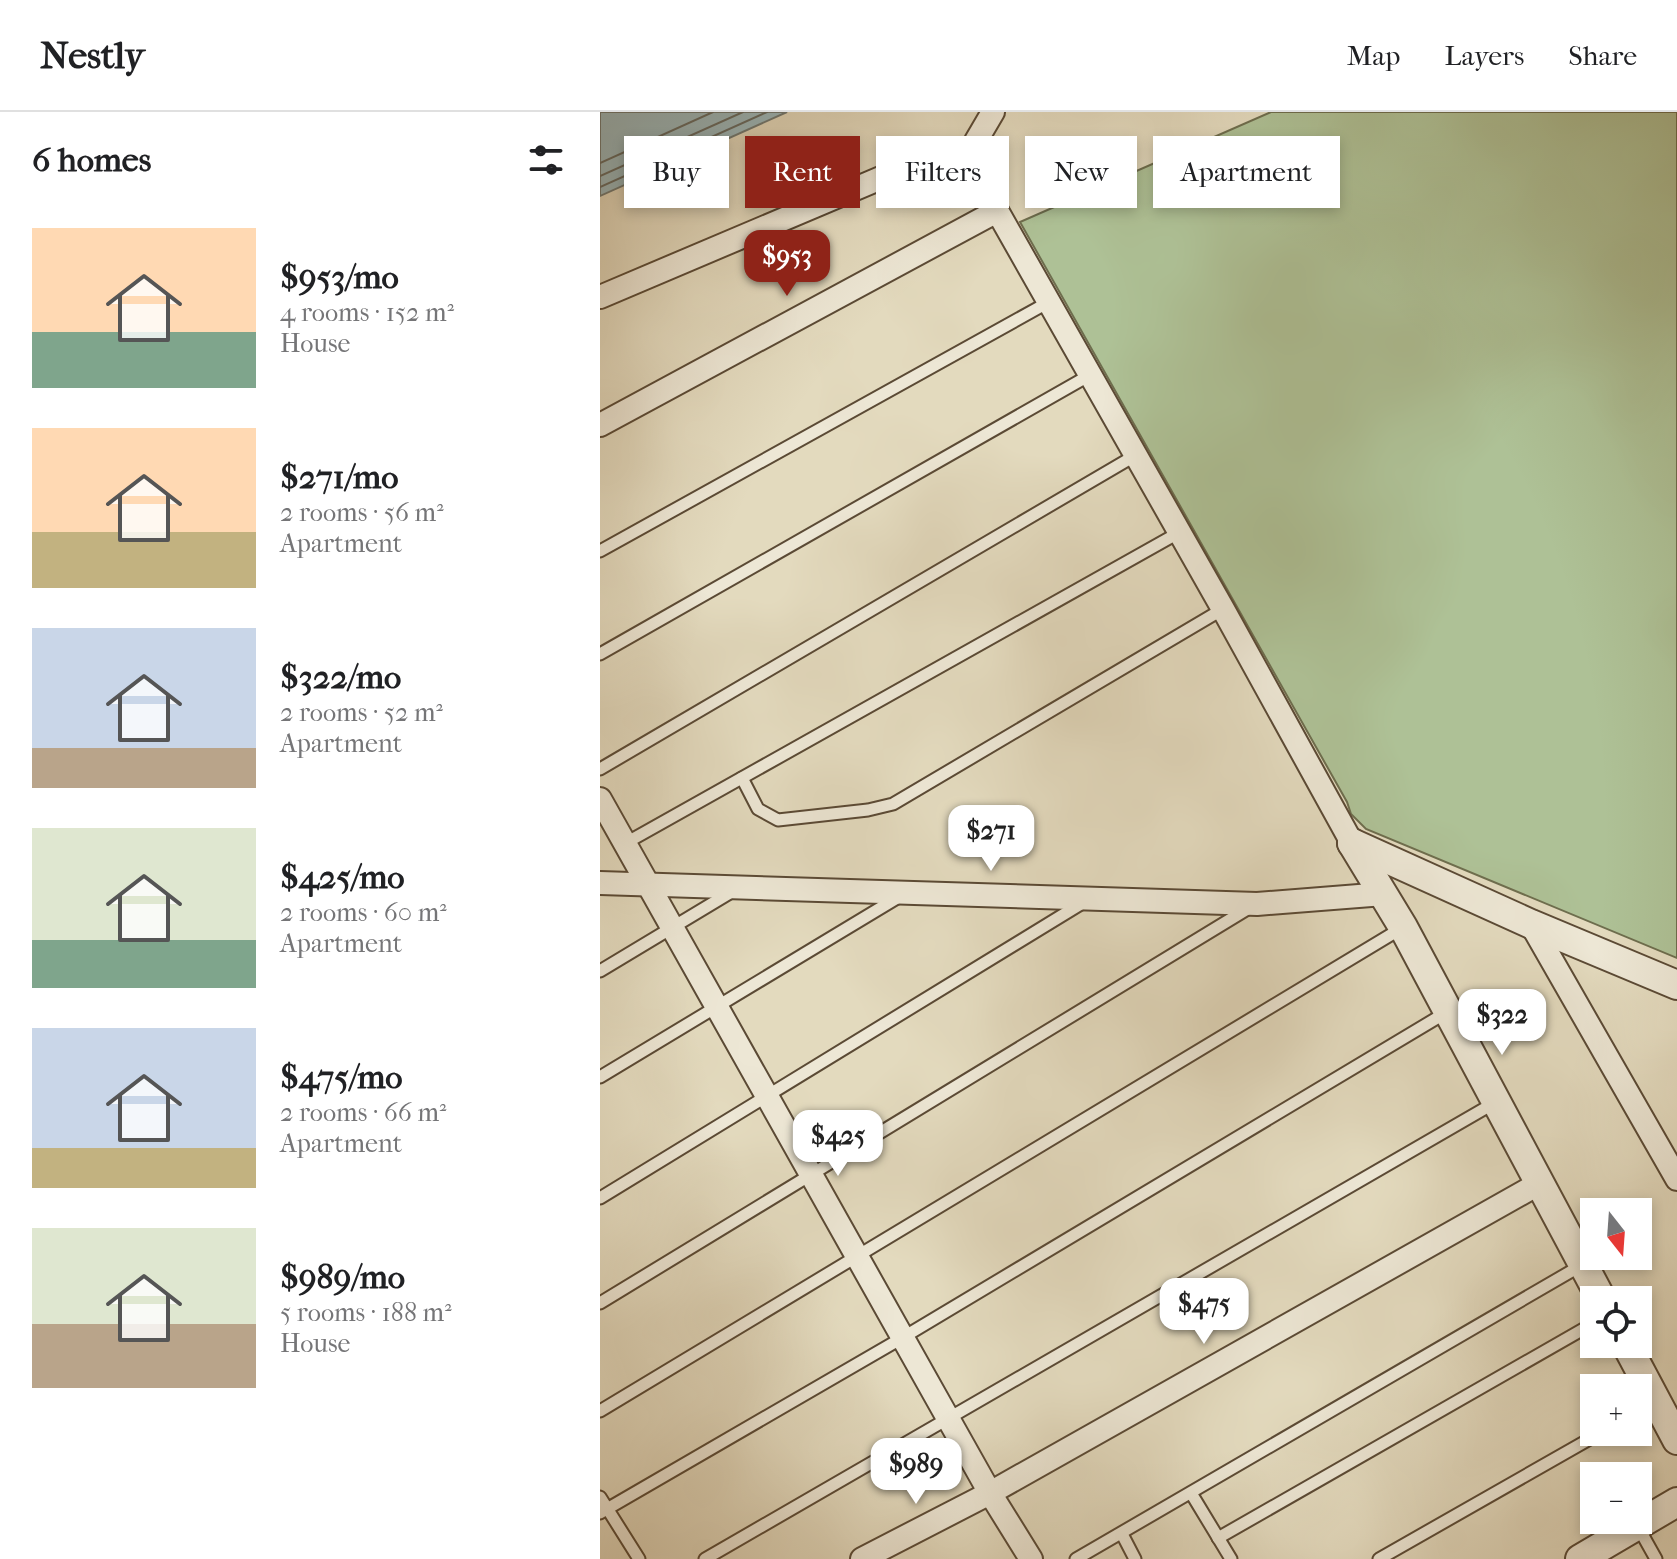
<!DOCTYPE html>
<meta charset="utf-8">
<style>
body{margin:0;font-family:"IM FELL French Canon",serif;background:#f2f2f2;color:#202124;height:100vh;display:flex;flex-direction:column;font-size:30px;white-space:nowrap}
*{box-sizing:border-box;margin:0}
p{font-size:26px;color:#757577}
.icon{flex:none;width:44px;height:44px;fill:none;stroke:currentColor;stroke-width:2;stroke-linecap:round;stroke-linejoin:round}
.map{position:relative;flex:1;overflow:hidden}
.drawer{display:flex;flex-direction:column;background:#fff;width:600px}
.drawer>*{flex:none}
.hud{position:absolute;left:24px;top:24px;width:760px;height:72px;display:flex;gap:16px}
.needle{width:52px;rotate:163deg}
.fabs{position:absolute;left:980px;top:1086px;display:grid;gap:16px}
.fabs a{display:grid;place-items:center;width:72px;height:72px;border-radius:0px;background:#fff;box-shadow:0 4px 12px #0003;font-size:40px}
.price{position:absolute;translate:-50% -68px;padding:0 18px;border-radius:16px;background:#fff;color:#222;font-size:26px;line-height:52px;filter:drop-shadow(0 2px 4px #0008)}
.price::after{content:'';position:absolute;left:50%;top:48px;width:24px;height:18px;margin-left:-12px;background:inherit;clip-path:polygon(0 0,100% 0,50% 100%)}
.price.selected{background:#8f2418;color:#fff}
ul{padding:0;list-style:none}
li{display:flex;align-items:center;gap:24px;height:200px;padding:0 32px}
li span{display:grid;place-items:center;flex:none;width:224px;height:160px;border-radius:0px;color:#555}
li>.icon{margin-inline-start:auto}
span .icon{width:96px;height:96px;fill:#fffc;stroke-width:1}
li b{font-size:34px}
h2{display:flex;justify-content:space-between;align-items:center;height:96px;padding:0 32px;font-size:34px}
.chip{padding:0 28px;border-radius:0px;background:#fff;box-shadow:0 4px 12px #0003;font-size:28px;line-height:72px}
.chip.selected{background:#8f2418;color:#fff}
header{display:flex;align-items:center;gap:48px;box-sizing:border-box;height:112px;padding:0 40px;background:#fff;border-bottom:2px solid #e0e0e0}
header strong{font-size:38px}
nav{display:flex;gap:44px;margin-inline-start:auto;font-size:28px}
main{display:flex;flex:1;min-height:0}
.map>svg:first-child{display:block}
</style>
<header>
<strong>Nestly</strong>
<nav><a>Map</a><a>Layers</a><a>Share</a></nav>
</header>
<main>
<section class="drawer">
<h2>6 homes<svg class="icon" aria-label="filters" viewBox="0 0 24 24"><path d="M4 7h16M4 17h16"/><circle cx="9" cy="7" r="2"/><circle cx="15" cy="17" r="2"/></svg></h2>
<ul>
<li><span style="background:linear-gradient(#ffd9b3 65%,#7fa58c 0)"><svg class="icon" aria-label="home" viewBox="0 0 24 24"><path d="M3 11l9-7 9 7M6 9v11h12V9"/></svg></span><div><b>$953/mo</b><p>4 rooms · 152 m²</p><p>House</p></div></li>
<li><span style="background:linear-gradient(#ffd9b3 65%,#c2b280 0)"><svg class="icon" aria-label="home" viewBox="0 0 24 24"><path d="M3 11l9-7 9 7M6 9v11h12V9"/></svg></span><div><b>$271/mo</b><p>2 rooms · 56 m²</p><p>Apartment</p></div></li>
<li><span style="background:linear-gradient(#c9d6e8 75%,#b9a48a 0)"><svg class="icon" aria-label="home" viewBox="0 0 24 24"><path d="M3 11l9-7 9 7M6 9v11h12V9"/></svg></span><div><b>$322/mo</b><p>2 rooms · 52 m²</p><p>Apartment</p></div></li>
<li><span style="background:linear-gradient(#dfe7d0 70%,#7fa58c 0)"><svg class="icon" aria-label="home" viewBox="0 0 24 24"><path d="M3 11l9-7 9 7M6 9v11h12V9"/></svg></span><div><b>$425/mo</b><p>2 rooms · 60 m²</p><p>Apartment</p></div></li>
<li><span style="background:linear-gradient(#c9d6e8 75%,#c2b280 0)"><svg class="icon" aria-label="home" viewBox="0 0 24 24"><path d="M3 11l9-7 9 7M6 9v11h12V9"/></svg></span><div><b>$475/mo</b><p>2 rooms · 66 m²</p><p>Apartment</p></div></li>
<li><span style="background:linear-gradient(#dfe7d0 60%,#b9a48a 0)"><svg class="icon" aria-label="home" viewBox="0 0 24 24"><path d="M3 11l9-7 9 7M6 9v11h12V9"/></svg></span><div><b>$989/mo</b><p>5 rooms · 188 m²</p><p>House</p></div></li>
</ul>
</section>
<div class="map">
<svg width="1077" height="1447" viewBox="0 0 1077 1447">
<rect width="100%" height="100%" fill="#e3dabe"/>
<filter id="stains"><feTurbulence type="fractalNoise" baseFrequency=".0025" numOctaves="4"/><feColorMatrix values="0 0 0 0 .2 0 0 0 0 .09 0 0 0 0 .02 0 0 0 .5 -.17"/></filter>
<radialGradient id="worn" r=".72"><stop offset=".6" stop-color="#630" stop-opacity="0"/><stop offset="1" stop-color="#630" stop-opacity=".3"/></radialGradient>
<!-- green -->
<path fill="#aec196" stroke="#6e6e4e" stroke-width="2" d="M671,0H1077V846L766,717L751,702L747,690L420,110Z"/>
<!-- water -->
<path fill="#9ab8bd" stroke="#6f7974" stroke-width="2" d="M0,0H187L0,84Z"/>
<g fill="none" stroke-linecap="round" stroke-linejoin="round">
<!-- shore -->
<g stroke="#646962" stroke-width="2">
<path d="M0,51L113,0"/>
<path d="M0,64L143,0"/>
<path d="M0,75L167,0"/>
</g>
<!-- service casing -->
<g stroke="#5b4a35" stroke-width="15">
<g id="service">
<path d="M0,439L447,191"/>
<path d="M0,542L490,263"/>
<path d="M0,657L536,343"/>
<path d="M142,666L158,697L178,708L268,698L293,692L623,497"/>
<path d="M24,732L580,420"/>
<path d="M0,859L133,779"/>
<path d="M0,965L302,783"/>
<path d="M0,1086L484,790"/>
<path d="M0,1191L649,796"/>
<path d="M0,1299L802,816"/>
<path d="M591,1381L631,1447"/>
<path d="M0,1385L39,1447"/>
<path d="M0,1401L302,1226L847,900"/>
<path d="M1037,1413L1056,1447"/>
<path d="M522,1422L535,1447"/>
<path d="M618,1426L994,1211"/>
<path d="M105,1447L896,990"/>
<path d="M476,1447L982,1153"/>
<path d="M779,1447L1002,1320"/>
</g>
</g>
<!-- minor casing -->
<g stroke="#5b4a35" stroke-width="26">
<g id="minor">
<path d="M393,0L376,29L370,51L623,497L752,731"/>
<path d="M0,185L321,49L343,47L370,51"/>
<path d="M0,313L397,99"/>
<path d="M0,687L390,1381L262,1447"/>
<path d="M0,771L657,792L784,782"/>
<path d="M931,812L1077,1067"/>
<path d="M431,1447L390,1381L940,1071"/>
</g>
</g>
<!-- tertiary casing -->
<g stroke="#5b4a35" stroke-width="32">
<g id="tertiary">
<path d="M752,731L803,815L1002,1188"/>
<path d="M752,731L931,812L1077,873"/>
<path d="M1026,1232L1077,1328"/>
<path d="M980,1447L1077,1390"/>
</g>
</g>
<!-- service -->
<use href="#service" stroke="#ede7d5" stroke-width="11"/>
<!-- minor -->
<use href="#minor" stroke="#ede7d5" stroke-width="22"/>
<!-- tertiary -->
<use href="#tertiary" stroke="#ede7d5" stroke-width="28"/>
</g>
<rect width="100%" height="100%" filter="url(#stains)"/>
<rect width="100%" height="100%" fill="url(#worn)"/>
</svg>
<div class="fabs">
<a><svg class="needle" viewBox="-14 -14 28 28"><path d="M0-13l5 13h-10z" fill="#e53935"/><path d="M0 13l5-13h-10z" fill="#757577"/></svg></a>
<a><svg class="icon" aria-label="locate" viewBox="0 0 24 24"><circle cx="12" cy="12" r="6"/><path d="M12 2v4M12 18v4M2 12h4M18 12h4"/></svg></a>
<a>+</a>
<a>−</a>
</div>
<b class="price selected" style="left:187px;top:186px">$953</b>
<b class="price" style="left:391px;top:761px">$271</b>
<b class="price" style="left:902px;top:945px">$322</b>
<b class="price" style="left:238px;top:1066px">$425</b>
<b class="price" style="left:604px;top:1234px">$475</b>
<b class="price" style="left:316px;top:1394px">$989</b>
<div class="hud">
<a class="chip">Buy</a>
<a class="chip selected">Rent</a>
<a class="chip">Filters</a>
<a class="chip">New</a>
<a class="chip">Apartment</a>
</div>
</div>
</main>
